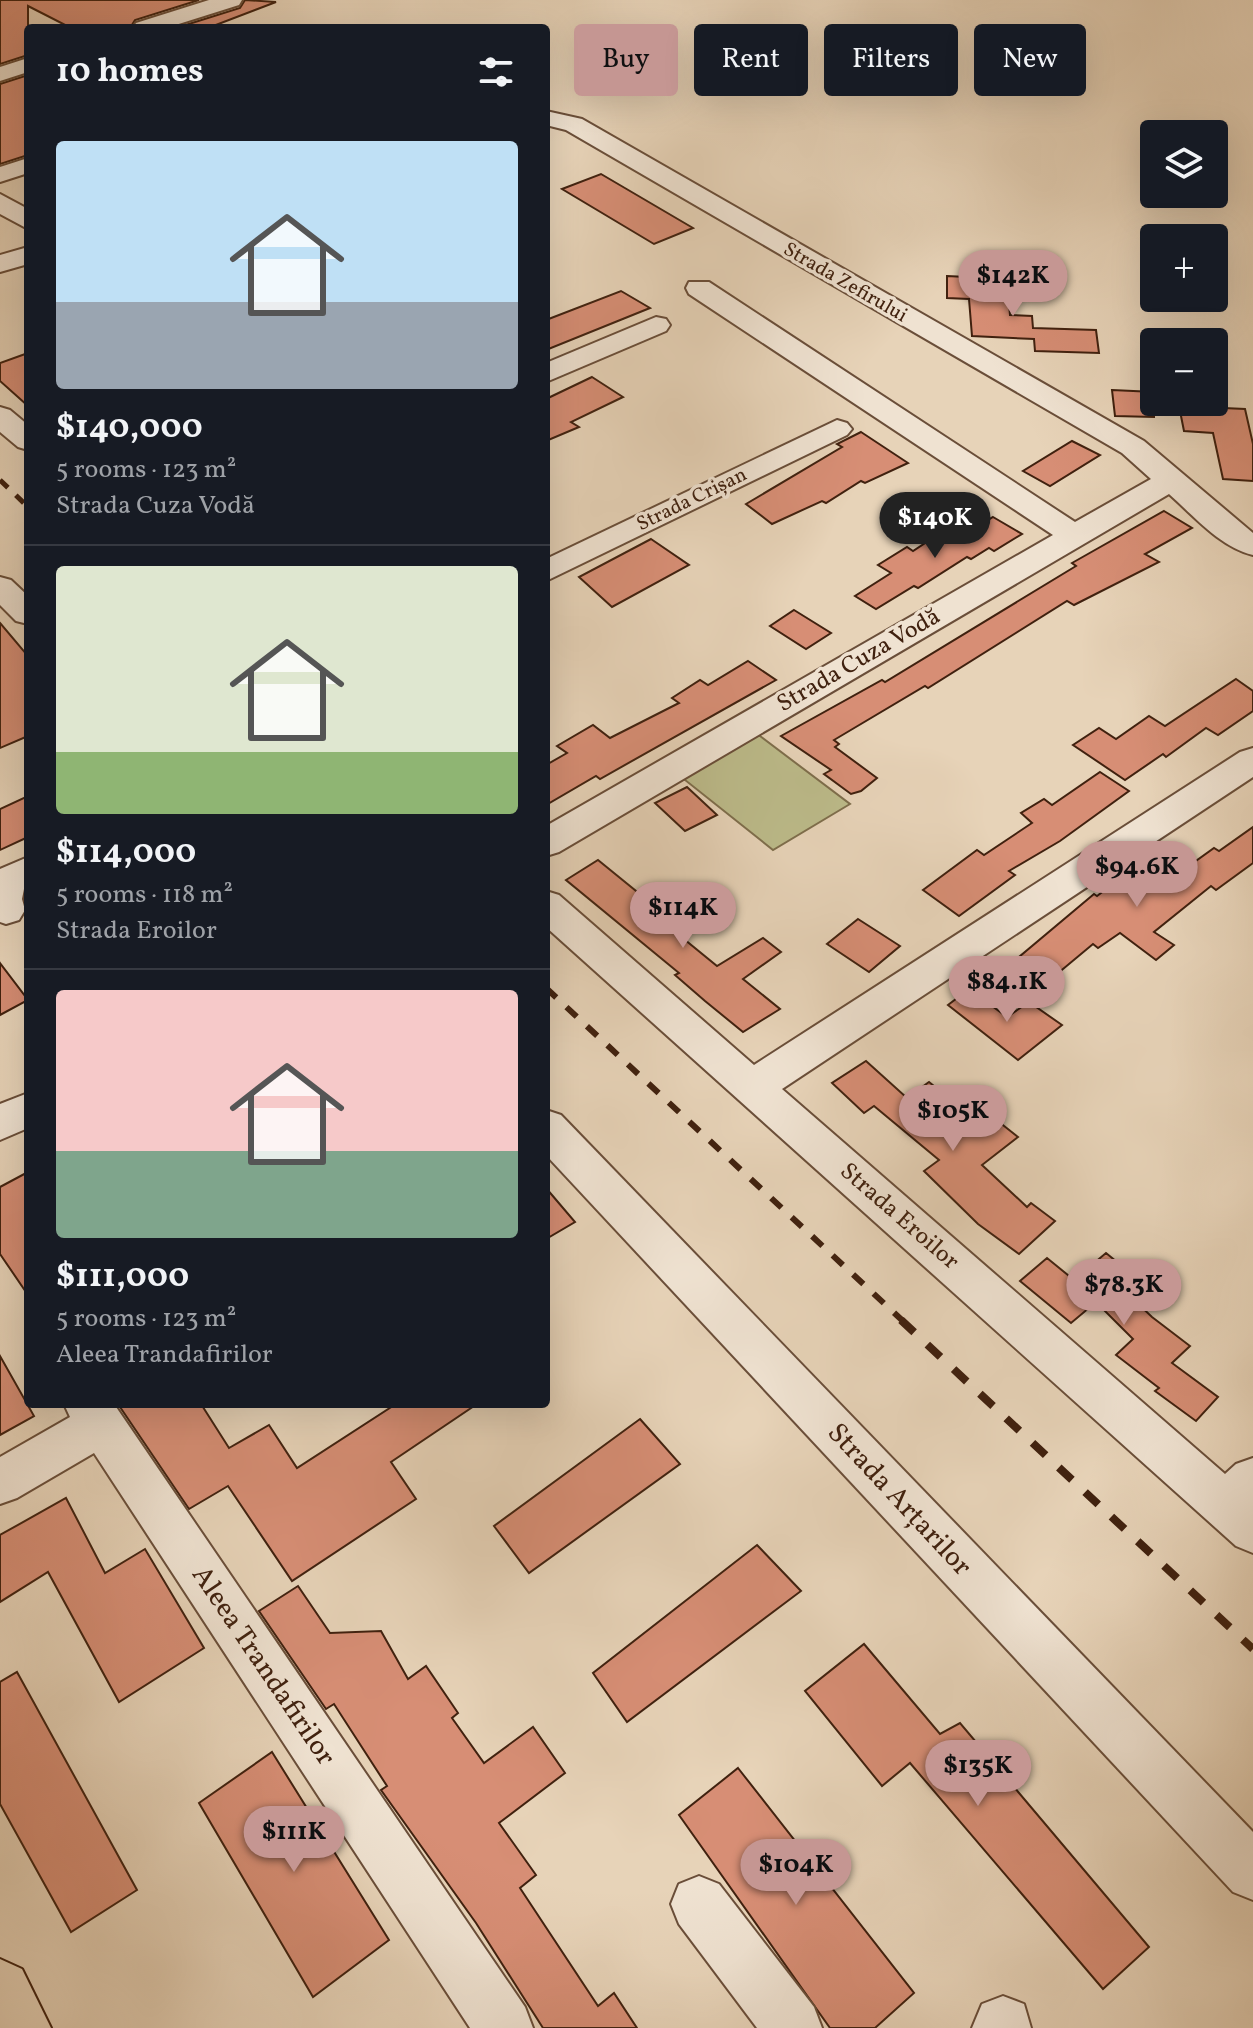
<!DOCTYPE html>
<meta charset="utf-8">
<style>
body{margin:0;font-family:Vollkorn,serif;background:#242831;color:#f1f3f6;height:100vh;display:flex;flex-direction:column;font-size:30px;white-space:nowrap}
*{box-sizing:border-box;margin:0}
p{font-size:26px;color:#9ea1a6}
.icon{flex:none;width:44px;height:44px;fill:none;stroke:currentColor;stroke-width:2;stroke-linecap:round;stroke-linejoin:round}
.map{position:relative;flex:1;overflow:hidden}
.sheet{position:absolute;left:24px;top:24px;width:526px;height:1384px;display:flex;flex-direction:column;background:#171b24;border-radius:8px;box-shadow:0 8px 32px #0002}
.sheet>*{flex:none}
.banner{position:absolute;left:574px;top:24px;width:558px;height:72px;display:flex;gap:16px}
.tools{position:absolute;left:1140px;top:120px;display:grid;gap:16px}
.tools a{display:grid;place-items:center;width:88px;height:88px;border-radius:8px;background:#171b24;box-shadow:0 8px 32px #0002;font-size:40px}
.price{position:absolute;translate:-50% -68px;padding:0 18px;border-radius:28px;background:#c59692;color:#111;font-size:26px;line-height:52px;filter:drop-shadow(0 2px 4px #0008)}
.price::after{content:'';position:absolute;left:50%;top:48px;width:24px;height:18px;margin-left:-12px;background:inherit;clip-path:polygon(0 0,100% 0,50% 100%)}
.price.selected{background:#222;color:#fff}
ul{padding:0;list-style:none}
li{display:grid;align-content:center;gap:16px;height:424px;padding:0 32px}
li+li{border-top:2px solid #363941}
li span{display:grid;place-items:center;height:248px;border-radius:8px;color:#555}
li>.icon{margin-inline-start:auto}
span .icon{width:144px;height:144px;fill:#fffc;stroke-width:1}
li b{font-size:34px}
h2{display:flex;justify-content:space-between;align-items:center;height:96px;padding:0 32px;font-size:34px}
.pill{padding:0 28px;border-radius:8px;background:#171b24;box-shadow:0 8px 32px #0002;font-size:28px;line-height:72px}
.pill.selected{background:#c59692;color:#111}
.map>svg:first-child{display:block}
</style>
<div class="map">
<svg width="1253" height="2028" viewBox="0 0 1253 2028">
<rect width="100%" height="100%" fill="#e7d3b8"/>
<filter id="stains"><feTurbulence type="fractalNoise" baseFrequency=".0025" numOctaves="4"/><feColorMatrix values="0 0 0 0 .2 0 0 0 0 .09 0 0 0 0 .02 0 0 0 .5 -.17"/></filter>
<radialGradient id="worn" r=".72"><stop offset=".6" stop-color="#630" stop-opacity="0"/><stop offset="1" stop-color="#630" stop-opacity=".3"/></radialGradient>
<!-- green -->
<path fill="#bcbb8a" stroke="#7e6e4c" stroke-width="2" d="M756,733L850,804L773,850L680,776Z"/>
<!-- building -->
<g fill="#d78e75" stroke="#40210f" stroke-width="2">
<path d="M0,0H199L135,20L130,28H71L28,6V55L0,64Z"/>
<path d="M245,0L276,2L208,28H176L240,8Z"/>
<path d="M28,75V155L0,164V84Z"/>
<path d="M601,174L693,228L654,244L562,189Z"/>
<path d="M947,276L1007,279L1010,315L1032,316L1033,328L1096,330L1099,353L1035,351L1034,339L972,336L969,299L947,298Z"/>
<path d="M621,291L650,308L546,350V320Z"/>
<path d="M28,353V406L0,381V363Z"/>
<path d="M592,377L623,397L571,422L579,427L546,441V399Z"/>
<path d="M1112,390L1154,392V417L1115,416Z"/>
<path d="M1179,406L1245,409L1253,444V481L1223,479L1213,433L1184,431Z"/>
<path d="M861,432L908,463L865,483L861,481L826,503L822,501L772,524L746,504L842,447L837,444Z"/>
<path d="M1072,441L1100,455L1050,486L1023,471Z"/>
<path d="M1164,511L1192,528L1145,554L1159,562L1074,605L1067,601L928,688L925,686L834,740L839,744L835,747L877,778L861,791L851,794L824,774L831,770L781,736L882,680L885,682L1076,566L1072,563Z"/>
<path d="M993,517L1022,534L994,551L989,548L971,559L967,557L918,588L914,586L876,609L855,596L891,573L878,565L907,547L913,551L945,530L959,538Z"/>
<path d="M651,539L689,565L612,607L579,577Z"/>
<path d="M794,610L831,633L806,649L770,626Z"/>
<path d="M0,623L28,656V736L0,748Z"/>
<path d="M748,661L776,680L600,779L596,776L546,805V765L567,753L557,746L593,725L610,738L679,703L672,698L700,680L708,685Z"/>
<path d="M1236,679L1253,691V711L1218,735L1206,728L1166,757L1163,754L1125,780L1073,745L1099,728L1116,739L1149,716L1165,726Z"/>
<path d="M1100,772L1129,791L1060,841L1009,871L1015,875L959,916L923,890L977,850L984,855L1032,823L1021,813L1044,799L1052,805Z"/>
<path d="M687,787L717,815L685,831L655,803Z"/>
<path d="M28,796V837L0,850V809Z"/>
<path d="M1253,827V863L1216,890L1211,886L1154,932L1174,945L1156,960L1120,933L1098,948L1093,944L1051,979L1019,957L1094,894L1097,896L1134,868L1161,886L1214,848L1219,851Z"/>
<path d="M598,860L652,904L646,908L717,966L763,938L781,952L743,979L780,1009L743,1032L705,1001L675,975L679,973L566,880Z"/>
<path d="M858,919L900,946L869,972L827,944Z"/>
<path d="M0,963L28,1000L0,1015Z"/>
<path d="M969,989L1007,1017L1029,1002L1062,1025L1018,1060L948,1005Z"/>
<path d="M866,1061L907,1098L929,1082L983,1126L994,1118L1018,1137L982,1165L1027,1207L1031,1203L1055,1221L1019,1254L978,1224L924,1171L939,1160L874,1106L864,1113L832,1083Z"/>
<path d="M28,1172V1295L0,1254V1187Z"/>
<path d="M546,1188L575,1222L546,1239Z"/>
<path d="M1106,1253L1128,1271L1115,1282L1152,1317L1190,1346L1172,1363L1218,1397L1196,1421L1155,1391L1159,1388L1116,1355L1133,1339L1096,1302L1071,1323L1020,1281L1047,1258L1074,1280Z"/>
<path d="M0,1356L34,1416L0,1435Z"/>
<path d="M118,1404H201L229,1448L269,1425L297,1468L396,1404H477L391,1462L416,1499L292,1581L228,1486L189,1509Z"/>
<path d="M640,1419L680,1464L529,1573L494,1526Z"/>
<path d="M66,1498L105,1573L145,1549L204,1648L119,1702L48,1572L0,1602V1535Z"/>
<path d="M757,1545L801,1591L627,1722L593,1673Z"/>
<path d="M298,1586L330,1633L381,1631L408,1679L426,1666L458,1713L452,1718L484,1763L533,1727L565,1773L499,1823L536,1875L520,1888L598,2006L614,1993L637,2028H543L476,1923L381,1790L387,1786L334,1704L326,1709L259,1611Z"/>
<path d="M864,1644L940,1734L960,1723L1149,1947L1103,1989L910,1763L882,1786L805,1691Z"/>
<path d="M17,1672L137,1890L71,1932L0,1804V1682Z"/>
<path d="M272,1752L389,1940L313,1997L199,1803Z"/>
<path d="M738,1768L914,1993L875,2028H830L679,1815Z"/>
</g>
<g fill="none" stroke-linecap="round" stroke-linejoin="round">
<!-- minor casing -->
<g stroke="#6a4e39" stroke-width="4">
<g id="minor">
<path d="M209,0H242L239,5L166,28H133L136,23Z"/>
<path d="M28,58V72L0,81V67Z"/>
<path d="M546,111L582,119L1144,441L1253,533V555C1220,547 1194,516 1169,494L559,852L546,856V826L1053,535L689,294L686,288L689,282H709L1075,522L1151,479L1122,453L566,130L546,125Z"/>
<path d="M28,158V173L0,182V167Z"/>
<path d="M0,194L28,209V229L0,214Z"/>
<path d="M28,247V264L0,272V255Z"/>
<path d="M656,317L666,319L670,325L666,331L546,382V363Z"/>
<path d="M0,407L10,410L28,425V450L18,447L0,432Z"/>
<path d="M837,420L847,423L852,429L847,435L546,581V559Z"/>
<path d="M0,577L11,580L28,596V624L16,621L0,605Z"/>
<path d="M1253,748V777L782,1089L1225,1474L1236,1464L1253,1458V1553L1236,1546L546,927V891L559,895L754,1065L1240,752Z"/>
<path d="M28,857V887L24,889L22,899L25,910L19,920L6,924L0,922V869Z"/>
<path d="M28,1093V1128L0,1140V1104Z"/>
<path d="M546,1110L561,1115L1253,1832V1900L1233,1892L546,1155Z"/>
<path d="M64,1404H114L525,2007L533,2028H470L94,1453L17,1498L0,1504V1457L70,1417Z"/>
<path d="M699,1876L719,1884L814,2007L822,2028H757L679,1924L671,1904L679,1884Z"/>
<path d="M1003,1996L1024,2004L1031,2028H972L982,2004Z"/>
</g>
</g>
<!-- major casing -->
<g stroke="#40210f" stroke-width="4">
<path id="major" d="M0,1959L22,1969L51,2028H0Z"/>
</g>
<!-- minor -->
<use href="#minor" fill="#efe2d1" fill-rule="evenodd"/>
<!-- major -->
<use href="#major" fill="#e7d3b8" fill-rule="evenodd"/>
<!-- rail-far2 -->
<path stroke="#40210f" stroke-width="5" stroke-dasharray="11 11" stroke-linecap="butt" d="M0,480L28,507"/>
<!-- rail-far1 -->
<path stroke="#40210f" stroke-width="6" stroke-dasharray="14 14" stroke-linecap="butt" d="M546,988L904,1322"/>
<!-- rail -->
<path stroke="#40210f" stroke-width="8" stroke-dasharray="18 18" stroke-linecap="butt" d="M901,1320L1253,1649"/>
</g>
<g text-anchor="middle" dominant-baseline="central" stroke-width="7" stroke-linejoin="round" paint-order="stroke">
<!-- far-street labels -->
<g font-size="20" fill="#40210f" stroke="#efe2d1">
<text transform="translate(845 283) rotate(30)">Strada Zefirului</text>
<text transform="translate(692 500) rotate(-26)">Strada Crișan</text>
</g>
<!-- street labels -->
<g font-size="24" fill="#40210f" stroke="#efe2d1">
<text transform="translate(859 661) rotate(-30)">Strada Cuza Vodă</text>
<text transform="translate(899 1217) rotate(41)">Strada Eroilor</text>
</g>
<!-- near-street labels -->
<g font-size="28" fill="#40210f" stroke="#efe2d1">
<text transform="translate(899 1500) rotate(47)">Strada Arțarilor</text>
<text transform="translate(263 1666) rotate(56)">Aleea Trandafirilor</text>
</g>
</g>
<rect width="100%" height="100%" filter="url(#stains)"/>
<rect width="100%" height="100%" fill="url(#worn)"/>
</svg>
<div class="tools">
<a><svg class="icon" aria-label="layers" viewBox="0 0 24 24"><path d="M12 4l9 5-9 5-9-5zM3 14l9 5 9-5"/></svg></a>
<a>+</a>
<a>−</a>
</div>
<b class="price" style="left:1013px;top:318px">$142K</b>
<b class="price selected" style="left:935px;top:560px">$140K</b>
<b class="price" style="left:1137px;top:909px">$94.6K</b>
<b class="price" style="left:683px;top:950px">$114K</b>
<b class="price" style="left:1007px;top:1024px">$84.1K</b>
<b class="price" style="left:953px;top:1153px">$105K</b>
<b class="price" style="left:1124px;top:1327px">$78.3K</b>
<b class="price" style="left:978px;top:1808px">$135K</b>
<b class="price" style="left:294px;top:1874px">$111K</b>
<b class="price" style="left:796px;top:1907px">$104K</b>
<div class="banner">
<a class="pill selected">Buy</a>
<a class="pill">Rent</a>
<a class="pill">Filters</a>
<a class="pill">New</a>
</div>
<section class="sheet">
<h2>10 homes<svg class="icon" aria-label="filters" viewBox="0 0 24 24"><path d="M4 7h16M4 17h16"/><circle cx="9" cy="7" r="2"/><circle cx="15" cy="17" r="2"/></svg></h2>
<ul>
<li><span style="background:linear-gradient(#bfe0f5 65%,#9aa5b1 0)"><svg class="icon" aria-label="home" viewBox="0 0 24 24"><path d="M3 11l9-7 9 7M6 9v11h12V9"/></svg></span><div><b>$140,000</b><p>5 rooms · 123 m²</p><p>Strada Cuza Vodă</p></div></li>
<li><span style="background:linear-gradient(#dfe7d0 75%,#8fb573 0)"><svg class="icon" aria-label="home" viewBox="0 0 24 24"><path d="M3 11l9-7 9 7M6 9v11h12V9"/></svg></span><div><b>$114,000</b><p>5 rooms · 118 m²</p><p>Strada Eroilor</p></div></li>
<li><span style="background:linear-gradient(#f6c9c9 65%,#7fa58c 0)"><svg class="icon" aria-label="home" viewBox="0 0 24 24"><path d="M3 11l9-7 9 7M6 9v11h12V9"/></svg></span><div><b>$111,000</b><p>5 rooms · 123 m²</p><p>Aleea Trandafirilor</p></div></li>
</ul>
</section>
</div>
